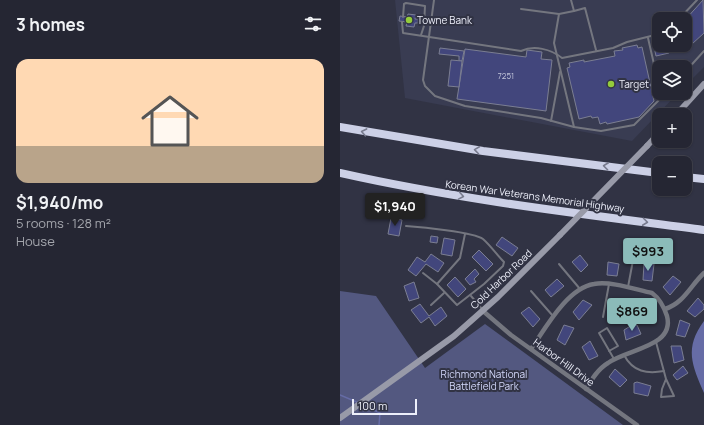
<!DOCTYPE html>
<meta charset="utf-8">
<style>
body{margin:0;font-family:Manrope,sans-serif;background:#2d2e3b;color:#f1f3f6;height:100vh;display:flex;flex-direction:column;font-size:15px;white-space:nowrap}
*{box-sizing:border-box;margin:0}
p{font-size:13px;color:#a3a5ac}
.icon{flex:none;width:22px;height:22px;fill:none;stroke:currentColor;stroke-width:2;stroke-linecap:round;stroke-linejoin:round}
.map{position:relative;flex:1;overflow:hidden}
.drawer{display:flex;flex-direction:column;background:#252633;width:340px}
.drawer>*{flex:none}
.controls{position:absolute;left:312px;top:12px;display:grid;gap:8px}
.controls a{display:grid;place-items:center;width:40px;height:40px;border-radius:8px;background:#252633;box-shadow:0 1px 3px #0004,0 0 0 1px #42434e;font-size:20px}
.scale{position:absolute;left:12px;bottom:10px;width:65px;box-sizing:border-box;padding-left:4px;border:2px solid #edeffa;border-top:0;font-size:11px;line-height:14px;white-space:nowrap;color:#edeffa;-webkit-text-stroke:3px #313344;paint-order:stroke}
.price{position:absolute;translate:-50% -34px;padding:0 9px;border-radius:4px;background:#8bbbb9;color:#111;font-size:13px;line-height:26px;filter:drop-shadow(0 1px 2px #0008)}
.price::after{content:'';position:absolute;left:50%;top:24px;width:12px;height:9px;margin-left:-6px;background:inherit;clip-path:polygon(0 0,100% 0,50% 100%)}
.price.active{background:#222;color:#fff}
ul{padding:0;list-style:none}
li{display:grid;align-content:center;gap:8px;height:212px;padding:0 16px}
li+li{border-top:1px solid #42434e}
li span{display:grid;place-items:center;height:124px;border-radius:12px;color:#555}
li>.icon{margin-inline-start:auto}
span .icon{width:72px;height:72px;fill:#fffc;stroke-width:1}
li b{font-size:17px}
h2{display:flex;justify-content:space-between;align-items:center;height:48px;padding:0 16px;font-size:17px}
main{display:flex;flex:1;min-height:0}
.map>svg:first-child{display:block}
</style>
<main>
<section class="drawer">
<h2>3 homes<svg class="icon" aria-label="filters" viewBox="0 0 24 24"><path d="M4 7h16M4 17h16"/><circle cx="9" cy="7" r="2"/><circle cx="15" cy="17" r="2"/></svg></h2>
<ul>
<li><span style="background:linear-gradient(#ffd9b3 70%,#b9a48a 0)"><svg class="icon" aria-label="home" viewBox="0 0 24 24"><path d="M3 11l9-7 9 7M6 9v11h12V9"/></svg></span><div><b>$1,940/mo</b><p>5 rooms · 128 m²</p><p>House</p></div></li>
</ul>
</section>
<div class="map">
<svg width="364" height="425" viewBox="0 0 364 425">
<rect width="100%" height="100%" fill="#313344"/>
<!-- built -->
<path fill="#393c52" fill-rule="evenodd" d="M55,0H364V67L345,86V67H319V93H338L292,141L65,98ZM319,19H345V45H319Z"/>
<!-- green -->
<path fill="#535880" d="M0,291L36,296L85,368L145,324L283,425H0Z"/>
<!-- water -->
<path fill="#666ca6" d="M364,321V393C352,365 344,348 364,321Z"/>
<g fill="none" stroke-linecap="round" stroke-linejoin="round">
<!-- stream -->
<g stroke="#666ca6" stroke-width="1.5">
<path d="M0,395L19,403"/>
<path d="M22,404L40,413L39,425"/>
</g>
</g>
<!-- building -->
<g fill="#42467c" stroke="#7b7e92">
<path d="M363,0L364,33L352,44L348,39L345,42V20Z"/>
<path d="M68,14L76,15L75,19H78V23H75L74,27L66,26L67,22L59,21L60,16L67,17Z"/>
<path d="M319,40V45H327L329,53L316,56L313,42Z"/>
<path d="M297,45L298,48L302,47L314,101L299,117L267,124L266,122L260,124L258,117L252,118L251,116L239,119L227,68L230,67L229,63L244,60V62L275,56L274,51L283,50L282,48Z"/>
<path d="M331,45H342L337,50Z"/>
<path d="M100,48L124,51L122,61H119V56L99,54Z"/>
<path d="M125,49L186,57L187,50L202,52L201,59L212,60L206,111L117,99Z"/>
<path d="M111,60L122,61L119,87L108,86Z"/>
<path d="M51,218L62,220L59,236L48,234Z"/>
<path d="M91,236L98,237L97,243L90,242Z"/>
<path d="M162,237L178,248L172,256L156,245Z"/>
<path d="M104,238L115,240L112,256L101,254Z"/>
<path d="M139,250L153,264L146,271L132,257Z"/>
<path d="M91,254L104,263L98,272L86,264L76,276L68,270L77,257L85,262Z"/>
<path d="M240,255L248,265L241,272L232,262Z"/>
<path d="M268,262L279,264L277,276L267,275Z"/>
<path d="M304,263L314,264L312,281L303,280Z"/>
<path d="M135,269L139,274L134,279L136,282L130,285L125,279Z"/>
<path d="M333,276L341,282L330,295L323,287Z"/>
<path d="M115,277L126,289L118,297L107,285Z"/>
<path d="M217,279L224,286L211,297L205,290Z"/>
<path d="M74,282L79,298L69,301L64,286Z"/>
<path d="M358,298L364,305V309L355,317L347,311Z"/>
<path d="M243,300L252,305L239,320L233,312Z"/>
<path d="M279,300L291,303L287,314L277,311Z"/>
<path d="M80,304L89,316L101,307L107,316L95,326L89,317L81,323L71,310Z"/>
<path d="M310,305L316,321L306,323L301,310Z"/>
<path d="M189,307L200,319L193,327L181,313Z"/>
<path d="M340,320L350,324L345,337L336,335Z"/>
<path d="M224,325L234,328L225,345L217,340Z"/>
<path d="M292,325H297L301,334L286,340L284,330Z"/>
<path d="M250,341L258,356L249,360L242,347Z"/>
<path d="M331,346H341L344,360L334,363Z"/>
<path d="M343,366L348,373L337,380L333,375Z"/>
<path d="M275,369L287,380L280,387L269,377Z"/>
<path d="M297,382L311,386L308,396L294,393V383Z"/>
</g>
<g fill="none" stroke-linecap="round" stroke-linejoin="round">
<!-- lane -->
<g stroke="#74767f" stroke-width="2">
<path d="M94,0L83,80L85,86L95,96L125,106L201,118L234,127"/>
<path d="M231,0L234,11L245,8L256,50"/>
<path d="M181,9L219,14"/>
<path d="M234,11L219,14L214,43L234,127L261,131L294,125L326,93"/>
<path d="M63,17L64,4L66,3L85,6L84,26L81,35"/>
<path d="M339,19L357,0"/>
<path d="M62,22L63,33L181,51C194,45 211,49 222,58L273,48L287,42L319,34"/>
<path d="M308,38L319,86"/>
<path d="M345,72L364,51"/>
<path d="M321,93L322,98"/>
<path d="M211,121L220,72"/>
<path d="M66,226C79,227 134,232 143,239C150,245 157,255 164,262L163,266L144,284L117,305L97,284L120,258L125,234"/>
<path d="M219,264L240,289"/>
<path d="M83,273L97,284"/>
<path d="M288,287L294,255"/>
<path d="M191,291L213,316"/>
<path d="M131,296L142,309"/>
<path d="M91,305L104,293"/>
<path d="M263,317L269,284"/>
<path d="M316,342L326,379L334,396L321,397L322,389L326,379"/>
<path d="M269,351L278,346L267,328L259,333L274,359"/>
<path d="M284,355C293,372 307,374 324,371"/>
</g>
<!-- street -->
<g stroke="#74767f" stroke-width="4.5">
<path d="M325,309C344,303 350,286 364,273"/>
<path d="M143,311L171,335L297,425"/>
<path d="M191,349C205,329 227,288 254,284C271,281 294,289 312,293C320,299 324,307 327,316C335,347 287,349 268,363C258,369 252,379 246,389"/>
</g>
<!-- secondary -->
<g stroke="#989aa8" stroke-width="6">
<path d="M336,115L364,84"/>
<path d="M307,146L319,133"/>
<path d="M0,418L114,336L158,297L220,235"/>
</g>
<!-- highway -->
<g stroke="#ccd0e6" stroke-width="8">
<path d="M0,127L143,151L319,173"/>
<path d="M0,173C120,200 242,214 364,230"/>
<path d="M345,177L364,179"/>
</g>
<!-- secondary-bridge -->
<path stroke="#989aa8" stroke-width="6" d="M220,235L307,146"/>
</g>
<!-- one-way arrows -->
<defs><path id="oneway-chevron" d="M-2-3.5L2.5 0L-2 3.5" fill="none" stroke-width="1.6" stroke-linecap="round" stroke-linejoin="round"/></defs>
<g stroke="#777a8d">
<use href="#oneway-chevron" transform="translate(24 132) rotate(-169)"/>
<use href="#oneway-chevron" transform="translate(137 150) rotate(-172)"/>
<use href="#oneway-chevron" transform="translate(266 166) rotate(-173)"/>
<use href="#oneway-chevron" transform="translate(121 196) rotate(10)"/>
<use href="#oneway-chevron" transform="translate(305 222) rotate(7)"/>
</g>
<!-- markers -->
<g fill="#94cc3c" stroke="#313344" stroke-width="1.5">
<circle cx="69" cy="20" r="4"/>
<circle cx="271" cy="84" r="4"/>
</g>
<g text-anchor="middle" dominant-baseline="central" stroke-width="4" stroke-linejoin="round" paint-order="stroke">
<!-- number labels -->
<g font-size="8" fill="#c2c5da">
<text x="166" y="75">7251</text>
</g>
<!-- poi labels -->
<g font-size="10" fill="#edeffa" stroke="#313344" text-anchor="start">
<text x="77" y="20">Towne Bank</text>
<text x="279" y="84">Target</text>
</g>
<!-- street labels -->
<g font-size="10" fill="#edeffa" stroke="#313344">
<text transform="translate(195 196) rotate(8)">Korean War Veterans Memorial Highway</text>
<text transform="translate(161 279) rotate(-44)">Cold Harbor Road</text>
<text transform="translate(224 362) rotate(36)">Harbor Hill Drive</text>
</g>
<!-- park labels -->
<g font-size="10" fill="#d2d7fa" stroke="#313344">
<text x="144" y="374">Richmond National<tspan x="144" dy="12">Battlefield Park</tspan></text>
</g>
</g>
</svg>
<div class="controls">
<a><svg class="icon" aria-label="locate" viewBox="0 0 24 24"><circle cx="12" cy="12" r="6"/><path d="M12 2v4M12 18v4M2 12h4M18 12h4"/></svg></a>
<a><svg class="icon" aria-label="layers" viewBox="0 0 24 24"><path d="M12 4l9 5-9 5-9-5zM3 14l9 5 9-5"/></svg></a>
<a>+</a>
<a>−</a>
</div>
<div class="scale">100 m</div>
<b class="price active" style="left:55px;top:227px">$1,940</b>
<b class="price" style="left:308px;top:272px">$993</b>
<b class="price" style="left:292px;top:332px">$869</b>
</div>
</main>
